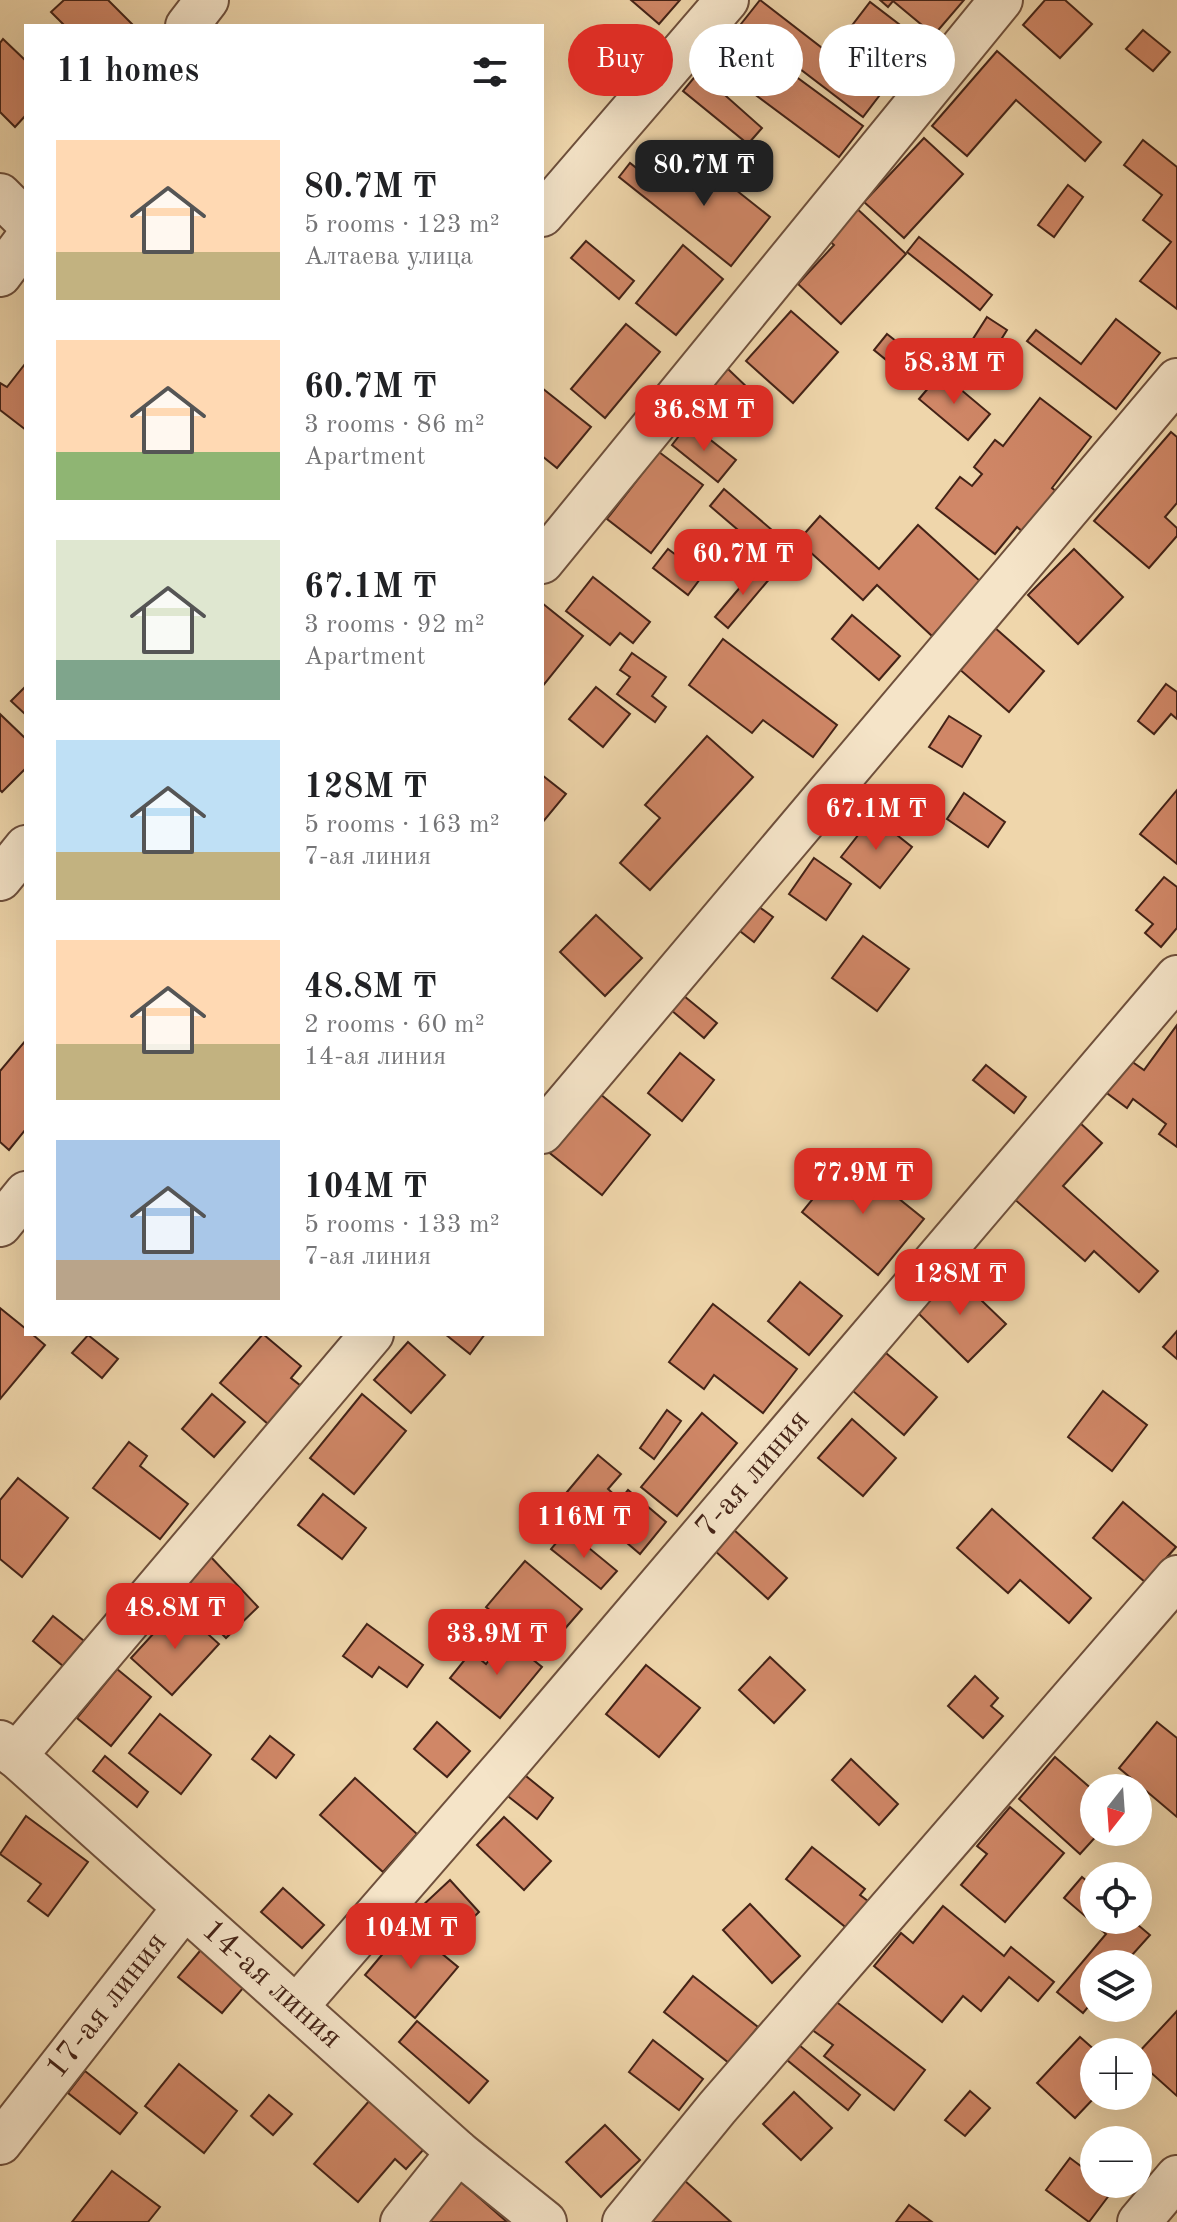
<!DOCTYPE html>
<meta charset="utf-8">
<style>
body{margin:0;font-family:"Old Standard TT",serif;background:#f2f2f2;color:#202124;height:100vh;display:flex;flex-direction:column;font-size:30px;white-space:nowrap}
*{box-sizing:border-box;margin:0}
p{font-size:26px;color:#757577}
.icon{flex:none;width:44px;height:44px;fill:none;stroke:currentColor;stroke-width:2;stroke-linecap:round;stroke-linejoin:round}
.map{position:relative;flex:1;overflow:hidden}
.drawer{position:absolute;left:24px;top:24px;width:520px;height:1312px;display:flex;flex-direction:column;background:#fff;border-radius:0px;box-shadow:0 8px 32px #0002}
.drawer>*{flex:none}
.guide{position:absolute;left:568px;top:24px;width:488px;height:72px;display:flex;gap:16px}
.needle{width:52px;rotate:197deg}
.buttons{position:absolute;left:1080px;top:1774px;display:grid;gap:16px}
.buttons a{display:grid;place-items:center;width:72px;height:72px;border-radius:50%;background:#fff;box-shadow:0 8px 32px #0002;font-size:40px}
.price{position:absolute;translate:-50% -68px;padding:0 18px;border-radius:16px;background:#d93025;color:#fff;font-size:26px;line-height:52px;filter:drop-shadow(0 2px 4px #0008)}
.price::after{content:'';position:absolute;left:50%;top:48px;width:24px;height:18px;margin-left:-12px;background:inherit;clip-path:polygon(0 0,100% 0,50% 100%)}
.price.current{background:#222;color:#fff}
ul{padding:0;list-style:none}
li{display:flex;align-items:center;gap:24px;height:200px;padding:0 32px}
li span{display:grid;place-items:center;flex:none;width:224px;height:160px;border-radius:0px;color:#555}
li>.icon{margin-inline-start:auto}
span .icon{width:96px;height:96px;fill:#fffc;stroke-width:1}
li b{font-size:34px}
h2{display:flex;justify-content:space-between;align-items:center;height:96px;padding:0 32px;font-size:34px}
.chip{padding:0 28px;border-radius:36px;background:#fff;box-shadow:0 8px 32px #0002;font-size:28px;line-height:72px}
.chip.current{background:#d93025;color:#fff}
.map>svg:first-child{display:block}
</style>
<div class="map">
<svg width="1177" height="2222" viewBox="0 0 1177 2222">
<rect width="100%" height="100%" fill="#efd6ab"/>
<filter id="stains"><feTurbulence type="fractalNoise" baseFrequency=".0025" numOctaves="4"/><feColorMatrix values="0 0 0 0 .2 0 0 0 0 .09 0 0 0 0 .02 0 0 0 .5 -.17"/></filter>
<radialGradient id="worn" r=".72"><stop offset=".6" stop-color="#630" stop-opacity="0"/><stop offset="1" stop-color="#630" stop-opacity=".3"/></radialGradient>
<!-- building -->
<g fill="#d08767" stroke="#442317" stroke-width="2">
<path d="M64,0H108L134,26H65L51,12Z"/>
<path d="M631,0H680L659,24Z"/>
<path d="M760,0L830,54L870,2L921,41L863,117L741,24Z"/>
<path d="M880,0H964L934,35L893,1L888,7Z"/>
<path d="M1045,0H1065L1092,24L1060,58L1023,25Z"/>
<path d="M1143,30L1170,52L1153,71L1126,49Z"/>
<path d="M722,36L770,71L776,62L863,126L839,157L706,58Z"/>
<path d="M3,39L26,61V115L15,127L0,112V43Z"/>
<path d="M997,51L1101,142L1085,161L1016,100L967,156L932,126Z"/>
<path d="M702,68L722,84L718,89L762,128L748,144L683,91Z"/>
<path d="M924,138L963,174L904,238L864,202Z"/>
<path d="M1143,140L1177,167V309L1140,281L1171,242L1143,220L1162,195L1124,165Z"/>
<path d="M692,155L770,217L731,266L619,177L630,163L664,190Z"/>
<path d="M1068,185L1083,197L1054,237L1038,225Z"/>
<path d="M853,205L906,254L841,324L798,284L834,245L824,236Z"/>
<path d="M919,237L992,295L980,310L907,252Z"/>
<path d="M586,241L634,281L619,299L571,258Z"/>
<path d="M683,245L723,279L676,335L636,303Z"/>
<path d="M791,311L838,352L793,403L746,361Z"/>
<path d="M987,317L1007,330L976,380L955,367Z"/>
<path d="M1116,319L1160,353L1116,409L1027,341L1036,330L1081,364Z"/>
<path d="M626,324L660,352L605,418L571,389Z"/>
<path d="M887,334L920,360L906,376L874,350Z"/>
<path d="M25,364L26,365V430L0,410V383L7,387Z"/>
<path d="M728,369L751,391L722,421L699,398Z"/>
<path d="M941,373L990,414L968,440L919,399Z"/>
<path d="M542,388L591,427L557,468L542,456Z"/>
<path d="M1040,398L1091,437L1052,488L1062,496L1030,538L1017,527L995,554L936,508L960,477L972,486L982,474L974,467L995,440L1003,446Z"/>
<path d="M689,423L736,460L718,482L672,445Z"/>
<path d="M1171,432L1177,437V503L1165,517L1177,528V536L1149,568L1094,521Z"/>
<path d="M659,452L703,485L651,553L607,519Z"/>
<path d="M724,489L772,530L758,547L710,506Z"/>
<path d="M820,516L879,569L918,525L981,582L932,636L877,585L863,600L798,541Z"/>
<path d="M668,549L703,575L688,595L653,568Z"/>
<path d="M1074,549L1123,597L1078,644L1028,595Z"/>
<path d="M758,566L771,577L728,628L715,617Z"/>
<path d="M593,577L650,622L633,643L620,633L610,645L566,611Z"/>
<path d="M542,603L583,636L542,687Z"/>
<path d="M852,615L900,656L879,680L832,639Z"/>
<path d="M994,627L1044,671L1009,712L958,668Z"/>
<path d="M723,639L837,725L813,757L763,720L752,733L689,685Z"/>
<path d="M632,653L666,677L652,696L666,707L655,722L617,694L630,677L620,670Z"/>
<path d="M1166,684L1177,692V719L1171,714L1154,734L1138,721Z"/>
<path d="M26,686V715L11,701Z"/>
<path d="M596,687L630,714L603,747L569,719Z"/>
<path d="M0,714L26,739V768L2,792L0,790Z"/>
<path d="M949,716L981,736L962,767L929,747Z"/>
<path d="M707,736L753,777L650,890L620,863L660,818L645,805Z"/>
<path d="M542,775L566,794L542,823Z"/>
<path d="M1177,790V864L1140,834Z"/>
<path d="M964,793L1005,822L988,847L947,819Z"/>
<path d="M873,816L912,847L880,888L841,857Z"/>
<path d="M814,858L851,884L826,920L789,894Z"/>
<path d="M1164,877L1177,887V928L1161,947L1145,933L1153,924L1136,910Z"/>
<path d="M755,904L773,917L754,942L736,928Z"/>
<path d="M596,915L642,958L605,996L560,952Z"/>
<path d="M863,936L909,969L877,1011L832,978Z"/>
<path d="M684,996L717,1023L704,1038L671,1010Z"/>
<path d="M1177,1025V1147L1159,1134L1166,1124L1133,1099L1127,1108L1100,1088L1124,1056L1144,1070Z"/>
<path d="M26,1040V1129L9,1150L0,1142V1071Z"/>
<path d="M680,1053L714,1080L682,1121L648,1093Z"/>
<path d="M986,1065L1026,1097L1014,1113L973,1080Z"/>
<path d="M594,1089L650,1135L602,1195L546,1150Z"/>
<path d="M1079,1122L1102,1143L1063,1186L1158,1271L1139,1292L1094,1251L1085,1261L1012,1197Z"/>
<path d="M847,1157L924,1219L878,1275L802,1212Z"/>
<path d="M952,1272L1006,1324L968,1362L915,1310Z"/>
<path d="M800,1282L842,1316L809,1355L768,1321Z"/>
<path d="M713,1304L797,1369L763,1413L714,1375L704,1389L669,1362Z"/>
<path d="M0,1308L26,1329V1334H32L45,1345L0,1399Z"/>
<path d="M1177,1331V1359L1163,1347Z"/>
<path d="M263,1334L301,1366L291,1378L301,1386L268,1424L220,1383Z"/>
<path d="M445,1334H485L470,1354Z"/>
<path d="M88,1335L118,1359L102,1378L72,1353Z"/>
<path d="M408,1342L445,1375L411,1413L374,1380Z"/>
<path d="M886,1353L937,1397L904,1435L853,1391Z"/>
<path d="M1103,1391L1147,1425L1112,1471L1068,1437Z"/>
<path d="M212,1394L245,1422L214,1457L182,1429Z"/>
<path d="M362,1394L406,1431L354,1494L310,1458Z"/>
<path d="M667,1410L681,1421L654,1459L640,1448Z"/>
<path d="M702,1413L737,1443L677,1516L641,1487Z"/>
<path d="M852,1419L896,1458L863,1496L818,1458Z"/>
<path d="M129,1442L147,1456L140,1466L188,1504L160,1539L93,1488Z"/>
<path d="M598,1455L621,1474L608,1489L620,1500L628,1490L666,1522L640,1554L567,1492Z"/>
<path d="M18,1478L68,1518L22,1577L0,1559V1500Z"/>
<path d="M323,1494L366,1528L342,1559L298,1525Z"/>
<path d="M1123,1502L1176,1547L1145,1582L1093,1538Z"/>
<path d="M992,1509L1091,1598L1069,1623L1020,1580L1008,1593L957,1548Z"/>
<path d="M733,1529L787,1578L768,1599L714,1550Z"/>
<path d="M567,1530L617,1571L601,1589L551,1549Z"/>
<path d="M209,1555L258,1607L226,1638L176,1588Z"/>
<path d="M525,1561L582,1609L543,1654L486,1607Z"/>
<path d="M178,1607L219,1644L172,1695L131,1658Z"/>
<path d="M53,1616L84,1641L63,1666L33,1641Z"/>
<path d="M367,1624L423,1665L407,1687L379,1667L372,1677L343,1656Z"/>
<path d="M506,1638L542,1667L500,1718L450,1678L471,1652L486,1664Z"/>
<path d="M770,1657L805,1690L774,1723L739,1690Z"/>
<path d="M646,1665L700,1708L659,1757L606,1714Z"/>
<path d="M117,1669L151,1697L111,1746L77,1718Z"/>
<path d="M975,1676L998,1698L991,1706L1003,1716L983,1738L948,1706Z"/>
<path d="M160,1714L211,1755L181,1794L129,1753Z"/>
<path d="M437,1722L470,1751L447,1777L414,1749Z"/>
<path d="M1157,1722L1177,1738V1817L1119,1768Z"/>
<path d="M270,1736L294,1755L276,1778L252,1759Z"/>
<path d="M105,1756L148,1792L137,1807L93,1771Z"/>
<path d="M1055,1757L1094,1791V1832H1100L1080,1854L1019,1799Z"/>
<path d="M851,1759L898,1804L879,1825L832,1780Z"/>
<path d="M521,1772L553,1798L537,1819L504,1793Z"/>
<path d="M355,1778L417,1834L383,1872L320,1815Z"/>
<path d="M1010,1807L1064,1853L1005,1922L961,1885L987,1854L977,1846Z"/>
<path d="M26,1816L88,1862L48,1916L28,1901L41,1884L0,1854Z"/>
<path d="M504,1817L551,1861L524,1890L477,1845Z"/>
<path d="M812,1847L865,1889L860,1895L876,1907L854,1934L786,1879Z"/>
<path d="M1082,1877L1094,1887V1920H1132L1150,1935L1124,1964H1094V2000L1083,2013L1057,1992L1106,1934L1064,1898Z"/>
<path d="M450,1880L479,1912L451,1939L421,1907Z"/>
<path d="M283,1888L324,1925L302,1948L261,1912Z"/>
<path d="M750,1904L800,1956L772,1983L723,1930Z"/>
<path d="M943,1906L1004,1956L1011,1947L1054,1982L1038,2001L1009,1977L981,2011L963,1996L942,2022L874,1966L901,1933L913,1943Z"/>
<path d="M407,1925L458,1967L415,2018L365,1975Z"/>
<path d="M205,1945L249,1981L222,2013L178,1977Z"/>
<path d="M693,1976L758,2027L729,2063L664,2012Z"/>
<path d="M834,2000L925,2070L894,2110L824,2056L833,2045L811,2029Z"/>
<path d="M1177,2011V2096L1138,2061V2053Z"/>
<path d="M417,2021L488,2081L469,2103L399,2042Z"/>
<path d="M1080,2037L1097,2052H1094V2096H1096L1075,2118L1037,2083Z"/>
<path d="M653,2040L703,2079L679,2110L629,2072Z"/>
<path d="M799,2045L860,2095L848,2110L787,2060Z"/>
<path d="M179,2064L237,2111L204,2153L145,2106Z"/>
<path d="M85,2071L137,2113L120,2134L68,2093Z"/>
<path d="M970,2091L990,2108L965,2136L945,2120Z"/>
<path d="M377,2092L432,2140L406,2169L395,2159L358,2202L314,2164Z"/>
<path d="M794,2092L832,2128L801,2160L763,2124Z"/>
<path d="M269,2095L292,2114L273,2135L251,2116Z"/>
<path d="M605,2125L640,2160L601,2197L566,2162Z"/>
<path d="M1070,2158L1094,2176V2184H1105L1113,2190L1089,2222L1046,2190Z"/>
<path d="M112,2171L160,2207L148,2222H72Z"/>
<path d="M459,2180L507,2222H421Z"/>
<path d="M684,2180L731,2222H647Z"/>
<path d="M909,2205L932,2222H896Z"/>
</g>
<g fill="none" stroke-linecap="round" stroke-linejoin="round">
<!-- minor casing -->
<g stroke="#6f503c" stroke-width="46">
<g id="minor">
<path d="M187,26L207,0"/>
<path d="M0,195L26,221"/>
<path d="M542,215L727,0"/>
<path d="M0,275L26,240"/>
<path d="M542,562L1001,0"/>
<path d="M0,879L26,847"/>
<path d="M542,1132L1177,380"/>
<path d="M0,1225L26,1193"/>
<path id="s1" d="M0,1742L458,2152L545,2222"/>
<path d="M15,1756L372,1334"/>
<path id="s2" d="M296,2007L514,1756L1177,977"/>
<path id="s3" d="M0,2143L184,1908"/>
<path d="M402,2222L458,2152"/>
<path d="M624,2222L717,2108L1177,1577"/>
<path d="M1139,2222L1177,2177"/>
</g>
</g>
<!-- minor -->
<use href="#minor" stroke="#f5e4c8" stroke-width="42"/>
</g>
<g text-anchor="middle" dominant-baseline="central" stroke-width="6" stroke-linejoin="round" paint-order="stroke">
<!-- street labels -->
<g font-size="32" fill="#442317" stroke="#f5e4c8">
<text stroke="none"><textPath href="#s2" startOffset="702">7-ая линия</textPath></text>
<text stroke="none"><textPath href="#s1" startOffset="364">14-ая линия</textPath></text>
<text stroke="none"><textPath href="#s3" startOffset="174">17-ая линия</textPath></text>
</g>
</g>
<rect width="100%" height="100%" filter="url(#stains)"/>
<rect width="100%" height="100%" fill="url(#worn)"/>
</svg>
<div class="buttons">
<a><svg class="needle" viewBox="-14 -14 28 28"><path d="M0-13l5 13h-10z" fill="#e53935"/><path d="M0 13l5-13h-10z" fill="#757577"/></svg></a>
<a><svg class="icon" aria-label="locate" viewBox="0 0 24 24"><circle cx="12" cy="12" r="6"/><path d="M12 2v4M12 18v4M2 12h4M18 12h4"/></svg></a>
<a><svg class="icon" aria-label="layers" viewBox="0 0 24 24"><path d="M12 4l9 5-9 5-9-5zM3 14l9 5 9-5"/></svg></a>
<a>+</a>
<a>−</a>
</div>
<b class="price current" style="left:704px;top:208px">80.7M ₸</b>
<b class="price" style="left:954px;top:406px">58.3M ₸</b>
<b class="price" style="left:704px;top:453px">36.8M ₸</b>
<b class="price" style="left:743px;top:597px">60.7M ₸</b>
<b class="price" style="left:876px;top:852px">67.1M ₸</b>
<b class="price" style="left:863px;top:1216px">77.9M ₸</b>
<b class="price" style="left:960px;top:1317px">128M ₸</b>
<b class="price" style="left:584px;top:1560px">116M ₸</b>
<b class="price" style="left:175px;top:1651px">48.8M ₸</b>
<b class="price" style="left:497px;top:1677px">33.9M ₸</b>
<b class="price" style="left:411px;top:1971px">104M ₸</b>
<div class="guide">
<a class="chip current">Buy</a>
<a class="chip">Rent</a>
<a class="chip">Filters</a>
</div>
<section class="drawer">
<h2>11 homes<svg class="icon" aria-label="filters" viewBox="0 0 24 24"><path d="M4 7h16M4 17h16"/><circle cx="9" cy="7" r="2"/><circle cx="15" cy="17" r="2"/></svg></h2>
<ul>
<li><span style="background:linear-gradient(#ffd9b3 70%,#c2b280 0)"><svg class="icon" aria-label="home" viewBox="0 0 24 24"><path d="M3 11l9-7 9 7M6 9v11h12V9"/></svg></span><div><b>80.7M ₸</b><p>5 rooms · 123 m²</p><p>Алтаева улица</p></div></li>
<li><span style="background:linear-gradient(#ffd9b3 70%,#8fb573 0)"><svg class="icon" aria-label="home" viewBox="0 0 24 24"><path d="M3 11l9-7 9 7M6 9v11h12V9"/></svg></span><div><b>60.7M ₸</b><p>3 rooms · 86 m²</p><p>Apartment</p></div></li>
<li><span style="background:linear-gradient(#dfe7d0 75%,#7fa58c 0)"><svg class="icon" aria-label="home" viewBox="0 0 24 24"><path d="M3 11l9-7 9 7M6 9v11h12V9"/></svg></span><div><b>67.1M ₸</b><p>3 rooms · 92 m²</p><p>Apartment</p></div></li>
<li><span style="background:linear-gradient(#bfe0f5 70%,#c2b280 0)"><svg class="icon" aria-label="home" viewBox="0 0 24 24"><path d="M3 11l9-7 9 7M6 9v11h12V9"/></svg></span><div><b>128M ₸</b><p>5 rooms · 163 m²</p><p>7-ая линия</p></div></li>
<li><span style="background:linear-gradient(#ffd9b3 65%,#c2b280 0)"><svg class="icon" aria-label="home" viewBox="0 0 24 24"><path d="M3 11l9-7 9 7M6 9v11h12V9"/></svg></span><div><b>48.8M ₸</b><p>2 rooms · 60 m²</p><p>14-ая линия</p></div></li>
<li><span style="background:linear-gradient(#a9c7e8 75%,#b9a48a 0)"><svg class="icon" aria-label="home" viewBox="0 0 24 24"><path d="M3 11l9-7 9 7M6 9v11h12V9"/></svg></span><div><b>104M ₸</b><p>5 rooms · 133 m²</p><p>7-ая линия</p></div></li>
</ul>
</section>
</div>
